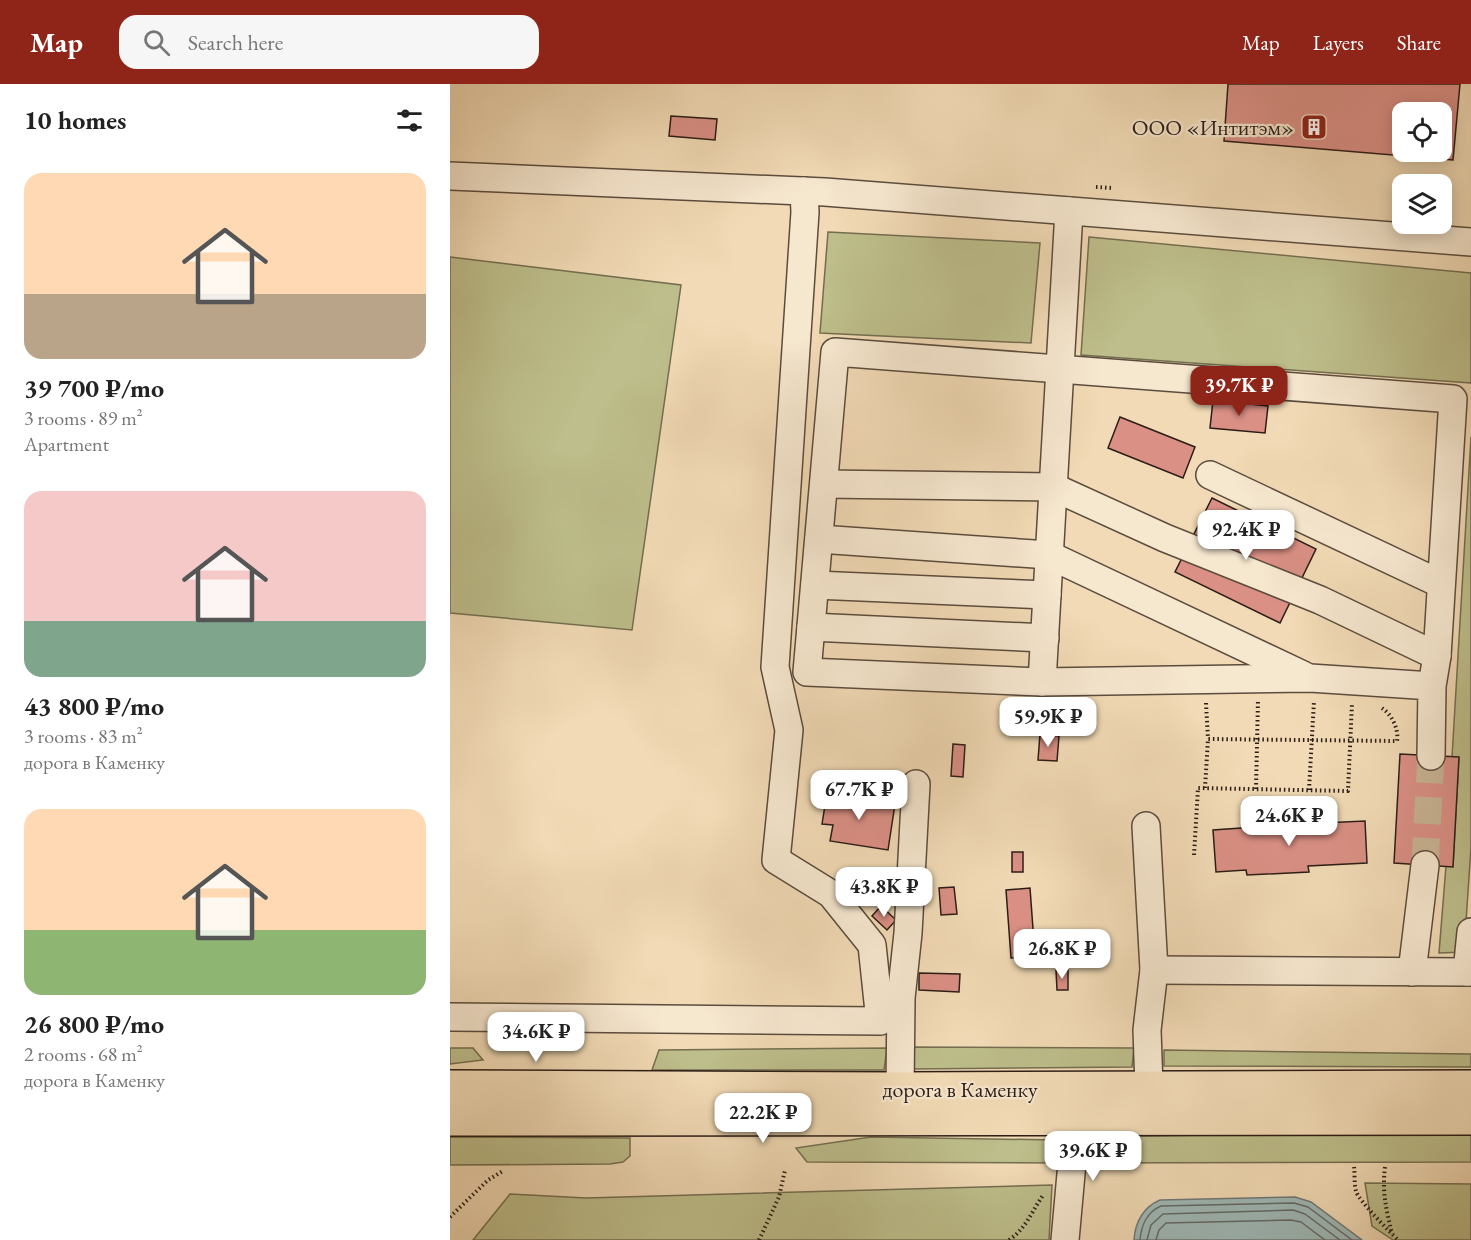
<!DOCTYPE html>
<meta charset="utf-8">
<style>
body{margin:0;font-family:"EB Garamond",serif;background:#f6f6f6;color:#222;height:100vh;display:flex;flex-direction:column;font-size:22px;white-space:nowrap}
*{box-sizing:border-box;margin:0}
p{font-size:20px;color:#767676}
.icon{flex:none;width:33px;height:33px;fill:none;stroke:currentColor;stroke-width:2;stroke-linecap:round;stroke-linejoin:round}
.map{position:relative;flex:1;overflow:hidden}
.sheet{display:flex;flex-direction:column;background:#fff;width:450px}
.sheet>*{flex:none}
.buttons{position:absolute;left:942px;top:18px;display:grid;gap:12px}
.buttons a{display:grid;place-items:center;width:60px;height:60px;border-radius:12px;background:#fff;box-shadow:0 3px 15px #0003;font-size:30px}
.price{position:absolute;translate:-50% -51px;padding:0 14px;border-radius:12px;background:#fff;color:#222;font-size:20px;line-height:39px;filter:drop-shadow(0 2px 3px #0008)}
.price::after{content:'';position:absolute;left:50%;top:36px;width:18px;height:14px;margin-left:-9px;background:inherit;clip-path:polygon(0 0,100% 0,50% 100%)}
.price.on{background:#8f2418;color:#fff}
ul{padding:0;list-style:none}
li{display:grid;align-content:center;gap:12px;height:318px;padding:0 24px}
li span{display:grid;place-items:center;height:186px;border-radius:18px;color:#555}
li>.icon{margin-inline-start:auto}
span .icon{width:108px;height:108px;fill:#fffc;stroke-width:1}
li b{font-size:26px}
h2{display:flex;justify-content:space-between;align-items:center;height:72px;padding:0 24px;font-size:26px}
header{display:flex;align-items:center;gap:36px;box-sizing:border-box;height:84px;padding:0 30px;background:#8f2418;color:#fff}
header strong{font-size:28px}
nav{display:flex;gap:33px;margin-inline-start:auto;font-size:21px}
.search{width:420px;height:54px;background:#f6f6f6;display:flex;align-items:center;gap:15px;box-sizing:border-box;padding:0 21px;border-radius:18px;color:#767676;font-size:22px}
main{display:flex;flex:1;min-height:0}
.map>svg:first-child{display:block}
</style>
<header>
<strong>Map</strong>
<div class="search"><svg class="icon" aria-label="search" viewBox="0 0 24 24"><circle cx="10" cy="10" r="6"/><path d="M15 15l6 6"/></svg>Search here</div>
<nav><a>Map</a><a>Layers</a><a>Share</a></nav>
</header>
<main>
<section class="sheet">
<h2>10 homes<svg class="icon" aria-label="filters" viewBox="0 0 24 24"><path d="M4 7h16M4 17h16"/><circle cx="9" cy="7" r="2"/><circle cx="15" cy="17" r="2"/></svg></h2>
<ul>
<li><span style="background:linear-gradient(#ffd9b3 65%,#b9a48a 0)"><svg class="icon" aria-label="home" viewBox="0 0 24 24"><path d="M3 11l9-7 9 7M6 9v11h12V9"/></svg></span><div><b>39 700 ₽/mo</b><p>3 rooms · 89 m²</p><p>Apartment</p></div></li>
<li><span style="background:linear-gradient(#f6c9c9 70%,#7fa58c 0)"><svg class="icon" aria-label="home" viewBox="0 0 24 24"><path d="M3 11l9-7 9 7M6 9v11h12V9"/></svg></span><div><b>43 800 ₽/mo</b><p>3 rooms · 83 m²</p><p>дорога в Каменку</p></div></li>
<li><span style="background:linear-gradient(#ffd9b3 65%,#8fb573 0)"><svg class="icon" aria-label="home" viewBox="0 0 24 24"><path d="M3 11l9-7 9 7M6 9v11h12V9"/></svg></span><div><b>26 800 ₽/mo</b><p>2 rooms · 68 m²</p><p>дорога в Каменку</p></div></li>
</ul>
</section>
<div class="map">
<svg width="1021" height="1156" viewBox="0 0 1021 1156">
<rect width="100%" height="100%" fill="#f1dab5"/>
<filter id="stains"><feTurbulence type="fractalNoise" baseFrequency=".00333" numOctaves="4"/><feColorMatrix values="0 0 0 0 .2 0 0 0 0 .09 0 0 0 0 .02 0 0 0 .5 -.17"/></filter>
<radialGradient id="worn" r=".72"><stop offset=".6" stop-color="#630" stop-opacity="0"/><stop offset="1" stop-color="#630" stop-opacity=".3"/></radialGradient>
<!-- green -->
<g fill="#bdbe8b" stroke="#746e51" stroke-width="1.5">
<path d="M378,148L590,159L581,259L370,249Z"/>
<path d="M639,153L1021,189V299L631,271Z"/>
<path d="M0,173L231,201L182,546L0,529Z"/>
<path d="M1021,353V763L1014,868L989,869L996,782H1003L1009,674L1002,673Z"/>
<path d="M457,963L684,964L682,983L461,985Z"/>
<path d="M0,964H23L33,976L0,980Z"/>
<path d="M437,964L434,986H202L209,966Z"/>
<path d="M714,966L1021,970V983L714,982Z"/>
<path d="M883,1049L1021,1050V1078L632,1079L636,1053Z"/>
<path d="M0,1053L180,1054V1072L173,1078L160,1080L0,1081Z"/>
<path d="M421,1053L605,1056L610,1079L357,1078L346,1064Z"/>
<path d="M915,1099L1021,1100V1156H943L922,1142Z"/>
<path d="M602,1101L599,1156H23L60,1110L136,1114Z"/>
</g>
<!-- water -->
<path fill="#9eb8b7" stroke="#707a77" stroke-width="1.5" d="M845,1113L861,1118L912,1156H684C685,1139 693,1123 710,1116Z"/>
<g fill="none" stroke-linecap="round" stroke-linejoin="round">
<!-- shore -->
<g stroke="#646a67" stroke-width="1.5">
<path d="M690,1156C691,1142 697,1128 711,1122L844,1119L858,1123L902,1156"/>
<path d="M697,1156L701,1141L713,1130L843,1126L855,1130L890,1156"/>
<path d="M706,1156L709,1146L716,1139L841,1136L851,1138L875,1156"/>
</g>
</g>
<!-- building -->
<g fill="#db9086" stroke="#2b1d17" stroke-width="1.5" fill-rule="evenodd">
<path d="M778,0H1010L1003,76L774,57ZM952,28H992V68H952Z"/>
<path d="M221,32L267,35L265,56L219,52Z"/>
<path d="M763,316L818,322L815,349L760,344Z"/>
<path d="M670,333L745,363L733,394L658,364Z"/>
<path d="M762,414L866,465L830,539L725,488Z"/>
<path d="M590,650L609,652L607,677L588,676Z"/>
<path d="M503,660L515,661L513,693L501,692Z"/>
<path d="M950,670L1009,673L1003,783L944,779Z"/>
<path d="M377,709L445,720L438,766L380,757L383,741L372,740Z"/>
<path d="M850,737V740L915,737L917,779L858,782L859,788L797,791L796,786L766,788L763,746L806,743V739Z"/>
<rect x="562" y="768" width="11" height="20"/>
<path d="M504,803L507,830L491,831L489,804Z"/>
<path d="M580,804L585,872L561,874L556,806Z"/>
<path d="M431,822L446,836L437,846L422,832Z"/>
<path d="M606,886H618V906H607Z"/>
<path d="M469,889L510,890L509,908L469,906Z"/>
</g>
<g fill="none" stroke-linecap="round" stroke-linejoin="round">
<!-- minor-tunnel -->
<path stroke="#c9b495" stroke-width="27" stroke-dasharray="27 14" stroke-linecap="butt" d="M975,781L981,672"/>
<!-- minor casing -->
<g stroke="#5c4c3e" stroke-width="30">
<g id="minor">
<path d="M0,92L375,108L1021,158"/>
<path d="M760,391L991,500"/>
<path d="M374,400L603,403L715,454L870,516L987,572"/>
<path d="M369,455L599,471L853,591"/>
<path d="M365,501L597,511"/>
<path d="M361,543L595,554"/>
<path d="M592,598L619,127"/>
<path d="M981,672L982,602L860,594L592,598L357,588L385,268L1003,315L987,572L982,602"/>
<path d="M696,742L704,886L697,946L699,1003"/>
<path d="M1021,848L1017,888H1021"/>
<path d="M704,886L1017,888"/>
<path d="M962,888L975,781"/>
<path d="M0,933L430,937L422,861L381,810L326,776L339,646L325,583L355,128L354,107"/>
<path d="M450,1005L451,914L458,849L466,700"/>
<path d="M615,1156L626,1035"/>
</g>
</g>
<!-- major casing -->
<g stroke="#2b1d17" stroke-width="36">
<g id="major">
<path d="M0,1003L450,1005L1021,1003"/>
<path d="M0,1035L1021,1034"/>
</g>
</g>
<!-- path -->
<g stroke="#2b1d17" stroke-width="4" stroke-dasharray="1.5 3" stroke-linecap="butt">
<path d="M646,103L662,104"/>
<path d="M756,619L758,655"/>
<path d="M755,704L758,655L947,657C949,645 942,631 932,624"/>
<path d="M806,705L808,616"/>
<path d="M859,706L864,617"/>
<path d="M744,771L748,704L898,707L902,619"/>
<path d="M904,1083C905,1090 904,1100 906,1107C908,1116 940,1148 948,1156"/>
<path d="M935,1083C932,1109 936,1124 942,1150"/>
<path d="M0,1133L38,1096L53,1087"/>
<path d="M309,1156L329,1113L335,1086"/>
<path d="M559,1156C577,1144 582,1126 594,1110"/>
</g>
<!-- minor -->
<use href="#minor" stroke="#f6e7cf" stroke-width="27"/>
<!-- major -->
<use href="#major" stroke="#f1dab5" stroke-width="33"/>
</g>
<!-- icons -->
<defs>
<g id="building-square" transform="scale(1.35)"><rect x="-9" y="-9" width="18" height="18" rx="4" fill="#8f2418" stroke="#f6e7cf"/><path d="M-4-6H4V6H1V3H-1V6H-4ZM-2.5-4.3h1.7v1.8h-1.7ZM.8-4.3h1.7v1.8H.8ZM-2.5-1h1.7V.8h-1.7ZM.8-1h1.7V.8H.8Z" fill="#fff"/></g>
</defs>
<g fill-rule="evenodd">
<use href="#building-square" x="864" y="43"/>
</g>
<g text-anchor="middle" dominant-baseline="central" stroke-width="4.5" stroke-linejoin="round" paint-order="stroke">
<!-- poi labels -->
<g font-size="22" fill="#2b1d17" stroke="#f6e7cf" text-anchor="end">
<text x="844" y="43">ООО «Интитэм»</text>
</g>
<!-- street labels -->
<g font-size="22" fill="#2b1d17" stroke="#f6e7cf">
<text x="510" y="1005">дорога в Каменку</text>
</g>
</g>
<rect width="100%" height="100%" filter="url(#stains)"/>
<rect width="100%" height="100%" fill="url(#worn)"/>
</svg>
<div class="buttons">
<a><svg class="icon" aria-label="locate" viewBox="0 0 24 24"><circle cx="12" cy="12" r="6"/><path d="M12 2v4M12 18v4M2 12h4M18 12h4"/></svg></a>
<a><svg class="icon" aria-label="layers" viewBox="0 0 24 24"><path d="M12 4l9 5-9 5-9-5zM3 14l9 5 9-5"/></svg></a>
</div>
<b class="price on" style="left:789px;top:333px">39.7K ₽</b>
<b class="price" style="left:796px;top:477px">92.4K ₽</b>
<b class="price" style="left:598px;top:664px">59.9K ₽</b>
<b class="price" style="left:409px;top:737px">67.7K ₽</b>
<b class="price" style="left:839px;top:763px">24.6K ₽</b>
<b class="price" style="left:434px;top:834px">43.8K ₽</b>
<b class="price" style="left:612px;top:896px">26.8K ₽</b>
<b class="price" style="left:86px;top:979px">34.6K ₽</b>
<b class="price" style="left:313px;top:1060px">22.2K ₽</b>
<b class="price" style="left:643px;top:1098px">39.6K ₽</b>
</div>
</main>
